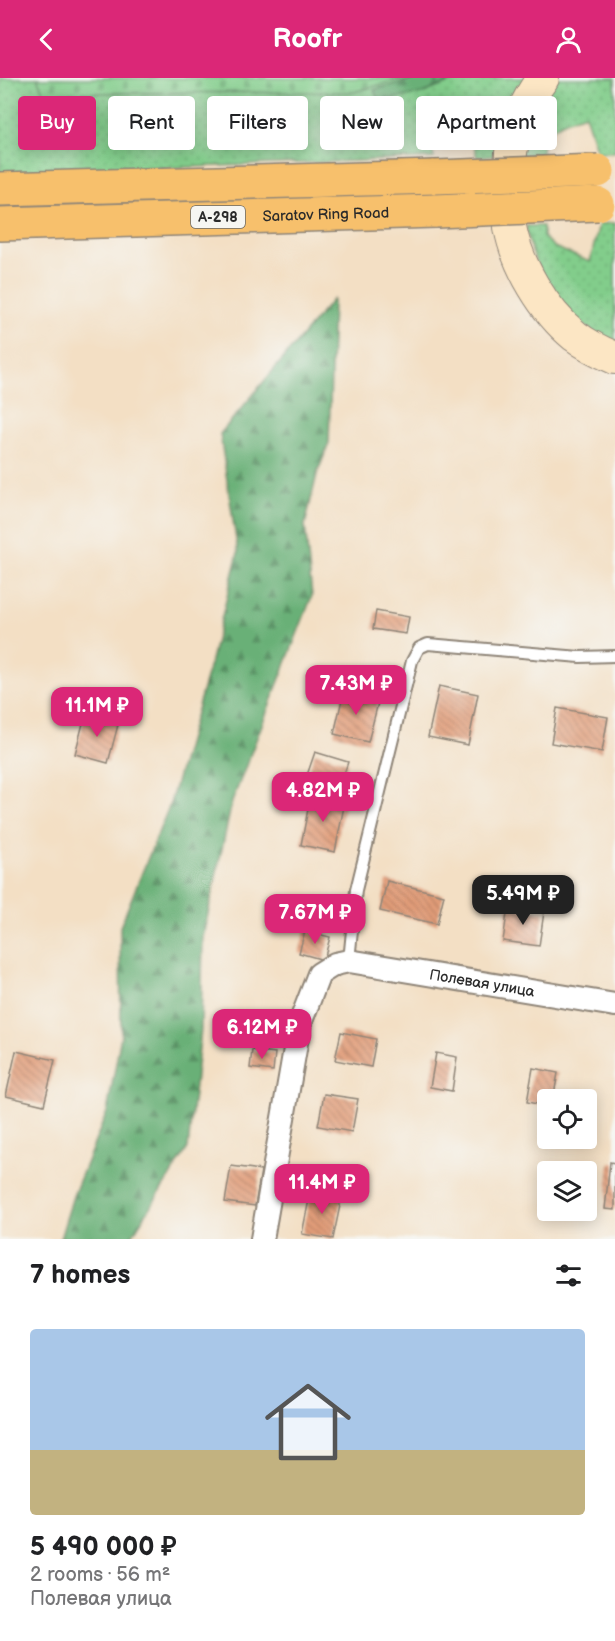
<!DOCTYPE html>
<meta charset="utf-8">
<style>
body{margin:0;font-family:"Balsamiq Sans",sans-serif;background:#f2f2f2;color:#202124;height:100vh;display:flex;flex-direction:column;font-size:22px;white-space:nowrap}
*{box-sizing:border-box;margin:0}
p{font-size:20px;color:#757577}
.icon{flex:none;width:33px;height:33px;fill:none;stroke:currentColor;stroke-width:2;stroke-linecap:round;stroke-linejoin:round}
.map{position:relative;height:1161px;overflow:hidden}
.side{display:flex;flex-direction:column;background:#fff;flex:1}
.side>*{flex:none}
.top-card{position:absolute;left:18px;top:18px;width:579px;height:54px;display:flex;gap:12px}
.buttons{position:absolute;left:537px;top:1011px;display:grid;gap:12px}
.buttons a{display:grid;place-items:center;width:60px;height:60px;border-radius:6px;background:#fff;box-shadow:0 3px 15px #0003;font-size:30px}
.price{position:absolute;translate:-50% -51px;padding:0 14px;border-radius:12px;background:#db2777;color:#fff;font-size:20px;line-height:39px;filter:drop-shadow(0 2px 3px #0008)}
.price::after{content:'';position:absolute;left:50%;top:36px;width:18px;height:14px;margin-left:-9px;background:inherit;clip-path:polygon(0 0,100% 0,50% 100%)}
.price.current{background:#222;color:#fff}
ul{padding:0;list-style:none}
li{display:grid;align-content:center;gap:12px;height:318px;padding:0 30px}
li span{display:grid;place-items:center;height:186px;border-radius:6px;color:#555}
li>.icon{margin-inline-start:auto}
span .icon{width:108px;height:108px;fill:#fffc;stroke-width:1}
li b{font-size:26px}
h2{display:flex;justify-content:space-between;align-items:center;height:72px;padding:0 30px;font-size:26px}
.tag{padding:0 21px;border-radius:6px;background:#fff;box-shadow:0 3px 15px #0003;font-size:21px;line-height:54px}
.tag.current{background:#db2777;color:#fff}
header{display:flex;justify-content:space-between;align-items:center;height:78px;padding:0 30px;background:#db2777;color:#fff;font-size:27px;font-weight:700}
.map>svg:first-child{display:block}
</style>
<header><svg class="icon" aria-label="back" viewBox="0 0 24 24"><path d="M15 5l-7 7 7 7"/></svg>Roofr<svg class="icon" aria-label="person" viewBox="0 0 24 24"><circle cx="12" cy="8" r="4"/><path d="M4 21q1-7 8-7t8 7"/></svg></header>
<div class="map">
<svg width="615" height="1161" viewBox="0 0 615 1161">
<defs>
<pattern id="grass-dots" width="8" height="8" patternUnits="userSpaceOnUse" patternTransform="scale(1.5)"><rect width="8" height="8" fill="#82cd8b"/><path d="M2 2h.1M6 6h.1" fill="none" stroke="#70b078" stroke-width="1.8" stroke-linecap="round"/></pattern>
<pattern id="forest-firs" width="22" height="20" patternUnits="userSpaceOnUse" patternTransform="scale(1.5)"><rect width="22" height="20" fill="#69b077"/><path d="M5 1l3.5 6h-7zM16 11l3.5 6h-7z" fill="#578f62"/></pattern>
<pattern id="cemetery-stones" width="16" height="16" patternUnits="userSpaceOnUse" patternTransform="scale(1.5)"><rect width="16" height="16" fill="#82cd8b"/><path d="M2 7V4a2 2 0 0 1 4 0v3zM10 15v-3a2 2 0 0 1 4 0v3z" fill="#70b078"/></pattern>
<pattern id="building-back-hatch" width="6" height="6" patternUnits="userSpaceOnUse" patternTransform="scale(1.5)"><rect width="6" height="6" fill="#e19c78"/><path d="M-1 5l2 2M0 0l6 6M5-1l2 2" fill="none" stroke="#b77f63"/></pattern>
</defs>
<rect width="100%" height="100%" fill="#f6f6f2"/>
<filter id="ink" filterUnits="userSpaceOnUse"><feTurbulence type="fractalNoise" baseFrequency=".0167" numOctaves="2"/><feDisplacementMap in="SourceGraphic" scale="12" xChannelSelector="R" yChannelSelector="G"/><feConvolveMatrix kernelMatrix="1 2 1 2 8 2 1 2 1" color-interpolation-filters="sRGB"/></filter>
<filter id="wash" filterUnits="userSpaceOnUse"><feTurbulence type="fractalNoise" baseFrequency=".008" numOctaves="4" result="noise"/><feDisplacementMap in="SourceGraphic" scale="24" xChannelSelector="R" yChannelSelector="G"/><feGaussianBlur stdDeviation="1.35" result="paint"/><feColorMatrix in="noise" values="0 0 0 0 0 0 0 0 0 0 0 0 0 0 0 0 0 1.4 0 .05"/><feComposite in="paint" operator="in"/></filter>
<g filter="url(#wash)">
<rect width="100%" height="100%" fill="#f3dfc4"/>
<!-- grass -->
<g fill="url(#grass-dots)" stroke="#567c5b" stroke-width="1.5">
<path d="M0,0H37L44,15L354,14L404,0H418L374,12L421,16L461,0H615V74H597L585,36C571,41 551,46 544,62C542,66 542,72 542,76L477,79C470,49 453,42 426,34L434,80L0,96Z"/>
<path d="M615,145V266C604,259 589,253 580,244C552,219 531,185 526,148H543V159L554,169L590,184L599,146Z"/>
</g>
<!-- forest -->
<g fill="url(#forest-firs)" stroke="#4a6e51" stroke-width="1.5">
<path d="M418,0H461L421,16L379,23L374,12Z"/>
<path d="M333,221L329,365L317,396L305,447L312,518L232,724L203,859L201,952L188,1070L130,1161H60L73,1118L107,1034L121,958L120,849L170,726L210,586L238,475L220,356Z"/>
</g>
<!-- cemetery -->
<path fill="url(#cemetery-stones)" stroke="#567c5b" stroke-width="1.5" d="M37,0H404L354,14L44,15Z"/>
<g id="blocks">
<!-- building -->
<g fill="url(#building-back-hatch)">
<path d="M376,533L409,539L406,556L373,551Z"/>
<path d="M439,608L478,616L468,667L428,659Z"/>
<path d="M344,613L379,621L368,664L334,656Z"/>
<path d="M557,630L608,639L602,674L551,665Z"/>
<path d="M86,634L119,643L108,685L75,676Z"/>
<path d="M315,674L348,684L338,714L305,703Z"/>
<path d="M311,716L345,723L335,774L301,767Z"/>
<path d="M387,803L444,817L437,846L380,833Z"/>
<path d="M508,829L544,834L539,868L503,863Z"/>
<path d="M305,853L330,859L324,882L299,875Z"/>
<path d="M341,954L376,961L371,989L335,982Z"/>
<path d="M252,972L275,975L273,993L250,990Z"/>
<path d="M16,973L55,982L44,1027L6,1018Z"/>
<path d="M436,975L457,979L452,1013L430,1009Z"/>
<path d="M533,990L558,995L553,1022H548V1028L527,1024Z"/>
<path d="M324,1016L358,1021L352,1054L318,1048Z"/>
<path d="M610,1084L615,1085V1132L605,1131Z"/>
<path d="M231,1088L261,1092L255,1128L225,1124Z"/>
<path d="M311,1112L342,1118L333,1161L302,1156Z"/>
</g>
</g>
</g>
<g filter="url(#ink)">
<use href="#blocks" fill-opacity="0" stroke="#8f8578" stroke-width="1.5"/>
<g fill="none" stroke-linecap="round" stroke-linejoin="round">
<!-- service casing -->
<g stroke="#8f8578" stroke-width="14">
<path id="service" d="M349,883L356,812L412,583L419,570L428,566L580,579L615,578"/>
</g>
<!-- minor casing -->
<g stroke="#8f8578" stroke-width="26">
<g id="minor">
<path id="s1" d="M262,1161L299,948L319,896L335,886L349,883L615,927"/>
</g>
</g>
<!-- secondary casing -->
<g stroke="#8f8578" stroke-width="34">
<path id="secondary" d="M543,0C527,21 514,49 511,75C510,86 511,97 511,107C510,121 508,136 510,149C517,187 544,233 575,258C587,267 601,274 615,280"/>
</g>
<!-- trunk casing -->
<g stroke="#8f8578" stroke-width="36">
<g id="trunk">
<path d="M0,111L435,99"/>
<path id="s2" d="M0,146L436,133"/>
</g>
</g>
<!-- service -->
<use href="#service" stroke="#fff" stroke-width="10"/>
<!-- minor -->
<use href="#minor" stroke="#fff" stroke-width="22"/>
<!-- secondary -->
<use href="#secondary" stroke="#fce6c4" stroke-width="32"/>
<!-- trunk -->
<use href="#trunk" stroke="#f7c06c" stroke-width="33"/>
<!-- trunk-bridge casing -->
<g stroke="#8f8578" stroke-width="36" stroke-linecap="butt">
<g id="trunk-bridge">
<path d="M435,99L598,93"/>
<path d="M436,133L598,126"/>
</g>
</g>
<!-- trunk-bridge -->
<use href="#trunk-bridge" stroke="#f7c06c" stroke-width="33"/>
</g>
</g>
<g text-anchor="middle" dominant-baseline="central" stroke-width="6" stroke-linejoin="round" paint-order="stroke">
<!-- shield labels -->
<rect fill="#f6f6f2" stroke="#686867" stroke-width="1.5" x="191" y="128" width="54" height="22" rx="4.5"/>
<g font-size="14" font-weight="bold" fill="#2b2b2b">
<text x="218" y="139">А-298</text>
</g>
<!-- street labels -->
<g font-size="15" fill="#2b2b2b" stroke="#f6f6f2">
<text stroke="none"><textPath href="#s2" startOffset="326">Saratov Ring Road</textPath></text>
<text stroke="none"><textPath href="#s1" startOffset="440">Полевая улица</textPath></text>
</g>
</g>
</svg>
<div class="buttons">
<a><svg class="icon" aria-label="locate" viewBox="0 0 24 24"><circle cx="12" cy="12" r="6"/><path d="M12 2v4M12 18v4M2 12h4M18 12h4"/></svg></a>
<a><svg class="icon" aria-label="layers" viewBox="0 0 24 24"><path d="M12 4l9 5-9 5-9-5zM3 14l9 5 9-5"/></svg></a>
</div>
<b class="price" style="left:356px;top:638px">7.43M ₽</b>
<b class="price" style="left:97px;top:660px">11.1M ₽</b>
<b class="price" style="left:323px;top:745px">4.82M ₽</b>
<b class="price current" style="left:523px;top:848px">5.49M ₽</b>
<b class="price" style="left:315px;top:867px">7.67M ₽</b>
<b class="price" style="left:262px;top:982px">6.12M ₽</b>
<b class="price" style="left:322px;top:1137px">11.4M ₽</b>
<div class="top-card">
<a class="tag current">Buy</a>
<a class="tag">Rent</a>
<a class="tag">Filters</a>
<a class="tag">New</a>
<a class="tag">Apartment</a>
</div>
</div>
<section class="side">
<h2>7 homes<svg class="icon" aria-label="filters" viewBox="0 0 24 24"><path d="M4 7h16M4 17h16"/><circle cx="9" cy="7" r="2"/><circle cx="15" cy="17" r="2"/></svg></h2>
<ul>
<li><span style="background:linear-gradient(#a9c7e8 65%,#c2b280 0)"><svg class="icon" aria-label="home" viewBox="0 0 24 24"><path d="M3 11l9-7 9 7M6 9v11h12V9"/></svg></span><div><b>5 490 000 ₽</b><p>2 rooms · 56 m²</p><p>Полевая улица</p></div></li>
</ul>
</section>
